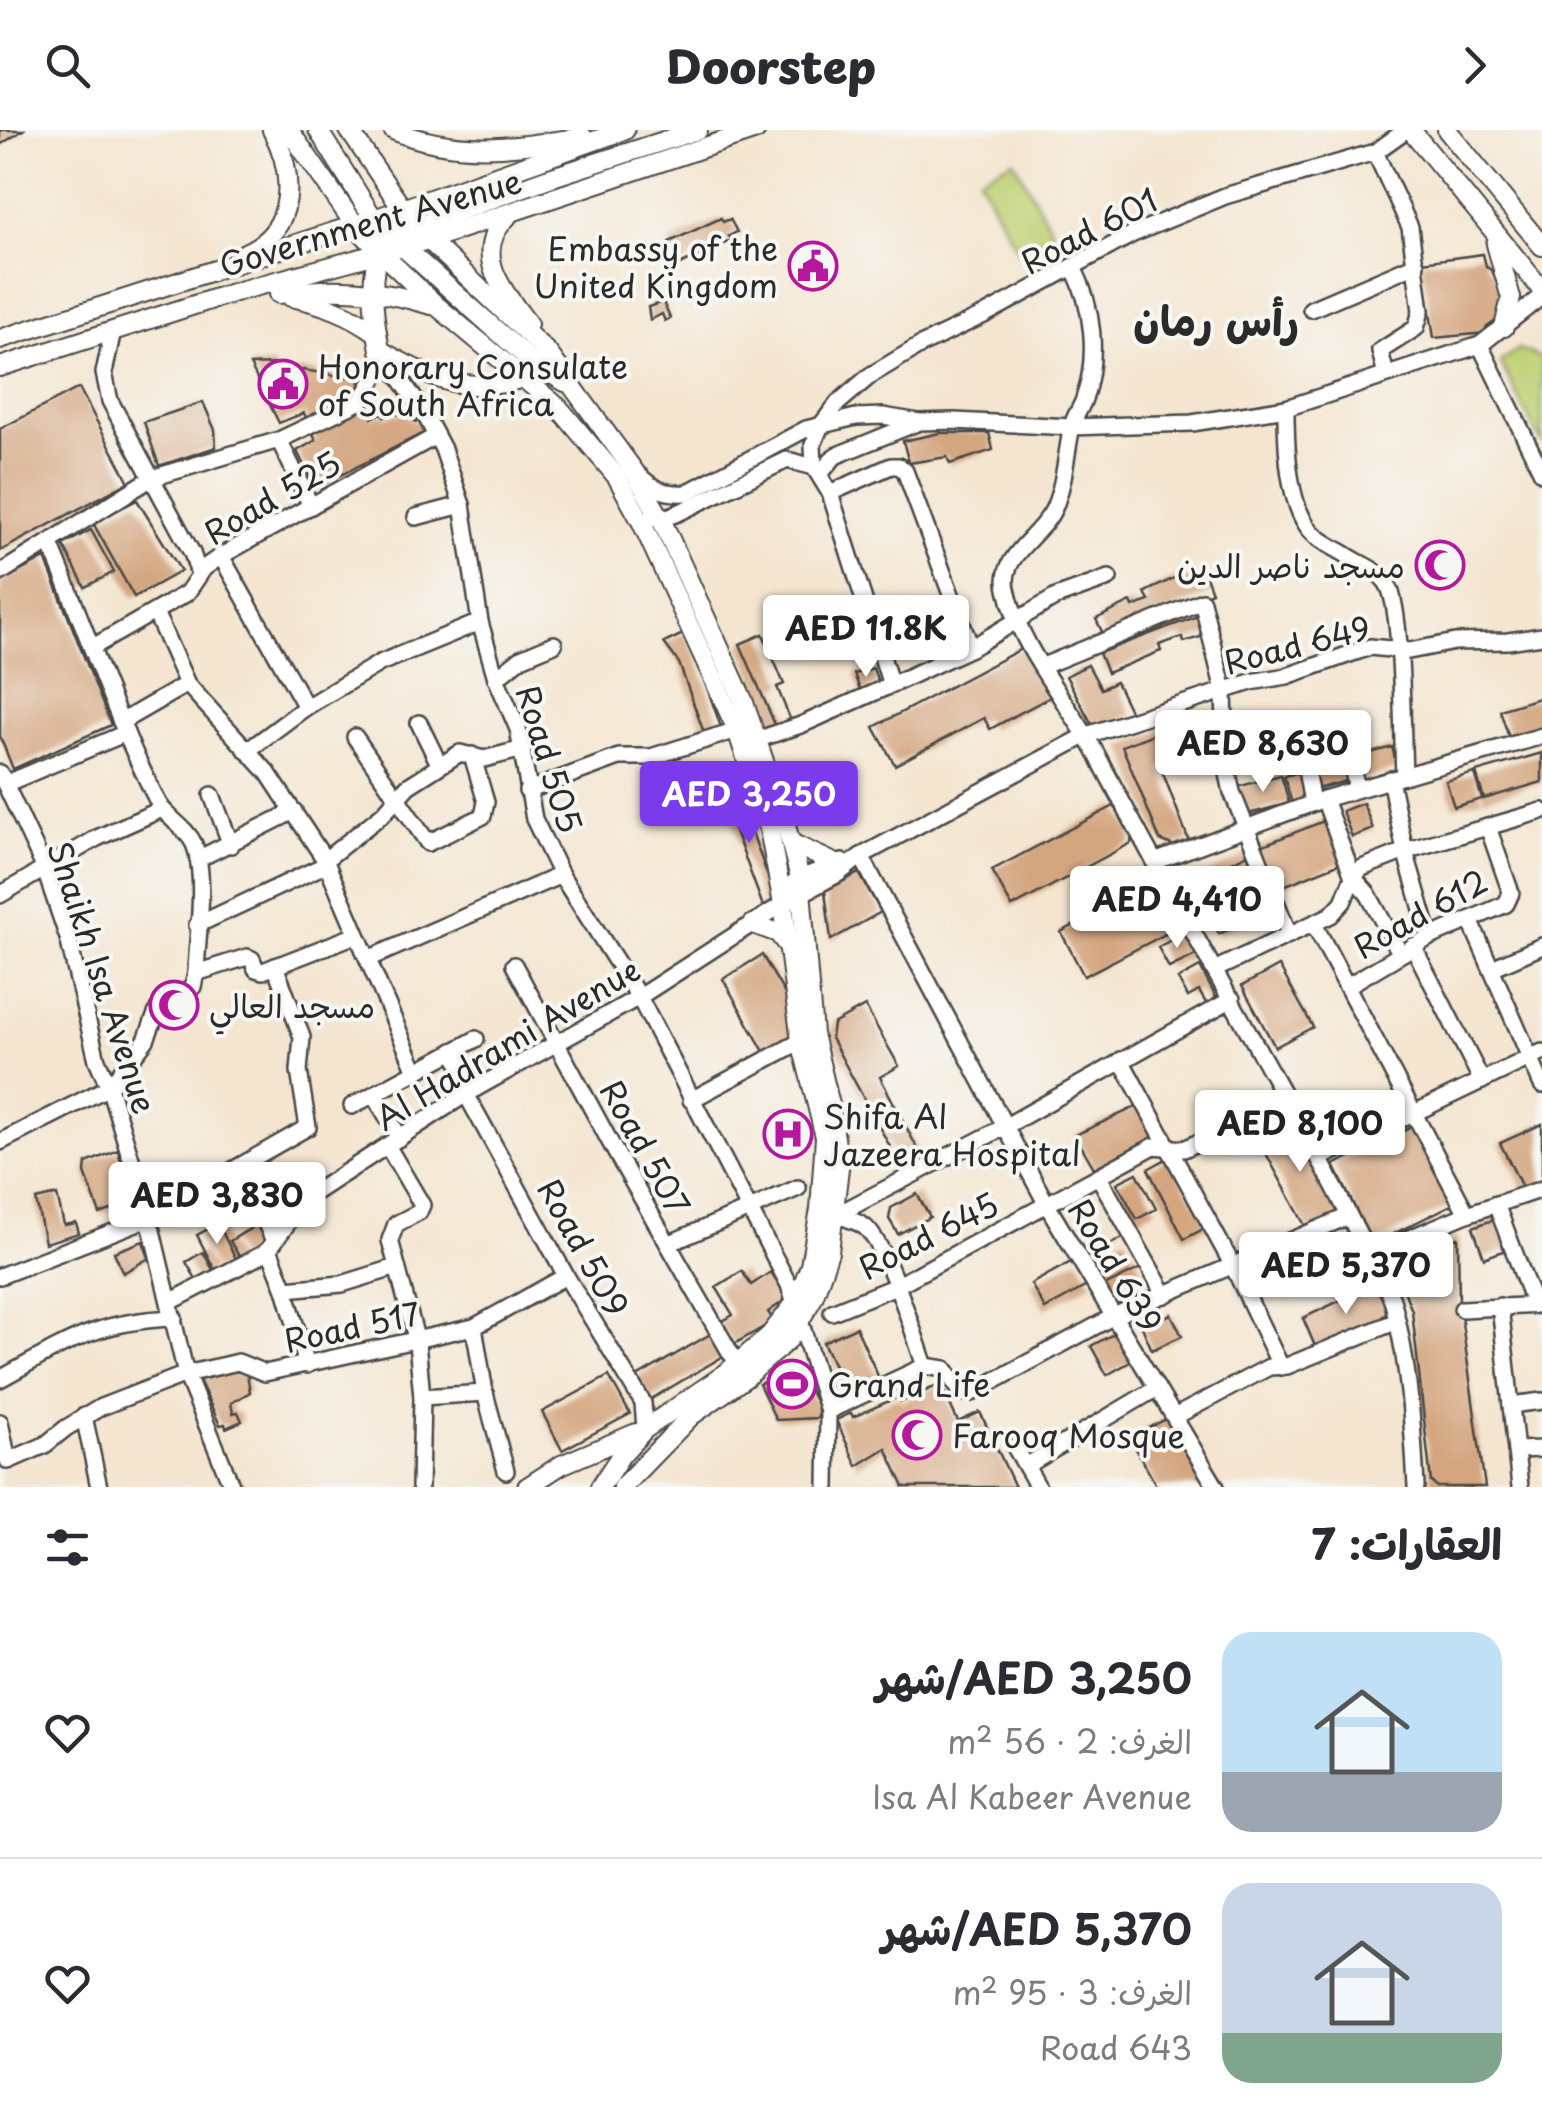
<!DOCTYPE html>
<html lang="ar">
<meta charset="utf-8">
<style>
body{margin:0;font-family:"Playpen Sans","Playpen Sans Arabic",sans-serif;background:#f2f2f3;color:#2b2b33;direction:rtl;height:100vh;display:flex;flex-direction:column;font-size:38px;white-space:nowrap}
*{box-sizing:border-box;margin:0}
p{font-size:32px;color:#7c7c81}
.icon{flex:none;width:55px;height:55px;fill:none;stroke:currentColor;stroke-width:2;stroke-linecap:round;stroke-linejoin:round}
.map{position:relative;height:1357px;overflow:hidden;direction:ltr}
.side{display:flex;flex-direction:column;background:#fff;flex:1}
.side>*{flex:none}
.price{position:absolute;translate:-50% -85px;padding:0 22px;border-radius:10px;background:#fff;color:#222;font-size:32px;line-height:65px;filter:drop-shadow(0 2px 5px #0008)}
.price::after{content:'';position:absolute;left:50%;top:60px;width:30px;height:22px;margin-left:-15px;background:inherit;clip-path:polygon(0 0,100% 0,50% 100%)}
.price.active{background:#7c3aed;color:#fff}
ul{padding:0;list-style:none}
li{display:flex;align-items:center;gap:30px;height:250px;padding:0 40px}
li+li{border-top:2px solid #e1e1e2}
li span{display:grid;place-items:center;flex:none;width:280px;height:200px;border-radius:30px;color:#555}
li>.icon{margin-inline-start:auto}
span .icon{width:120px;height:120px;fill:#fffc;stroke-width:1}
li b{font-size:42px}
h2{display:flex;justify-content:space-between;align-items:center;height:120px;padding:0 40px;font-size:42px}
header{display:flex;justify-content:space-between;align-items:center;height:130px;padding:0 40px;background:#fff;font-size:45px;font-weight:800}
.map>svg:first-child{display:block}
</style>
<header><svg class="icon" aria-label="forward" viewBox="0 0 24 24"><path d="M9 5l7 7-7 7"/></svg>Doorstep<svg class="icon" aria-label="search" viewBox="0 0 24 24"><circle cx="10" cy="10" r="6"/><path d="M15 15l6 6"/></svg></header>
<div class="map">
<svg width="1542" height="1357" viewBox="0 0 1542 1357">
<rect width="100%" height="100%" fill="#f6f6f2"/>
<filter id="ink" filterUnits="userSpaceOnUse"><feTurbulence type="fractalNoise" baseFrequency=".01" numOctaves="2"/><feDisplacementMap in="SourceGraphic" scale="20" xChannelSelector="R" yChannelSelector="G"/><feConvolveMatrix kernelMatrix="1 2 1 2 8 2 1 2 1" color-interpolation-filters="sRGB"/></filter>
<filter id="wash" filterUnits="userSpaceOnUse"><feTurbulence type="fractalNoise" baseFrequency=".0048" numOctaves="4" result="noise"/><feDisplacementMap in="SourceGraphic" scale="40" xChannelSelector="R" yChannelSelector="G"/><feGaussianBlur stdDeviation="2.25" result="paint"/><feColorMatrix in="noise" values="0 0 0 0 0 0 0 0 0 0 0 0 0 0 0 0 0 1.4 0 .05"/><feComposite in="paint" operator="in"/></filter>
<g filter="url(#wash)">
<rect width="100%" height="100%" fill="#f4e5d0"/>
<!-- green -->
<g fill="#bed073" stroke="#747e4f" stroke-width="2.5">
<path d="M1014,30L1053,103L1018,122L979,48Z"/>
<path d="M1519,219L1542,228V314L1500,232Z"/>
</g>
<g id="blocks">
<!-- building -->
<g fill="#d4a680">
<path d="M0,0H23L0,15Z"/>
<path d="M721,88L723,92L730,89L737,102L729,106L732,110L680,135L669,112Z"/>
<path d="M1483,124L1486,136L1492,141L1502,161L1503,174L1497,190L1486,198V203L1434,208L1422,132Z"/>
<path d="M663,172L670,188L665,191L662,184L650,190L648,177Z"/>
<path d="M273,234L278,247L303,240L347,247L357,244L372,288L382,283L384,287L404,283L416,292L420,290L425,302L315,358L297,321L316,310L304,283L279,293L250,235Z"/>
<path d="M79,258L129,352L0,421V299Z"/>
<path d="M203,272L215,300L216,317L159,336L144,292Z"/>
<path d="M940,303H989L993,320L950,334L947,327L909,333L903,311Z"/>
<path d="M137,370L181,441L134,467L93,393Z"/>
<path d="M91,400L114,442L85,457L63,415Z"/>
<path d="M45,428L111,595L13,639L0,606V452Z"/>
<path d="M1204,441L1212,462L1106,510L1096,489L1131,472L1133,477L1149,471L1145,462L1176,447L1179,452Z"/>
<path d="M856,471L866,497L843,505L833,480Z"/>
<path d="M1203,484L1210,504L1184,512L1182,507L1159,515L1161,521L1107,543L1099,523Z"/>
<path d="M685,503L696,526L721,597L704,603L679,533L664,513Z"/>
<path d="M763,504L784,554L777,557L791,591L776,597L740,514Z"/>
<path d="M1025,517L1052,566L990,599L984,588L895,635L874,597Z"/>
<path d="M1088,535L1101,559L1116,552L1132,585L1094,598L1066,546Z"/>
<path d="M873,538L878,552L862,565L854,544Z"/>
<path d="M1542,567V601L1510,611L1500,580Z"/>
<path d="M1164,600L1176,632L1161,638L1189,711L1174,716L1160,710L1122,616Z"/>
<path d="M1392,617L1398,639L1359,650L1353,628Z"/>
<path d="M1542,623V652L1484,669L1476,642Z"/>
<path d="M1345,631L1350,650L1316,659L1310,640Z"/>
<path d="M1300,642L1308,669L1292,673L1284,646Z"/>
<path d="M1474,643L1482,669L1454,677L1446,651Z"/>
<path d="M1281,645L1289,673L1245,685L1237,657Z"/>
<path d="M734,653L778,774L764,779L720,660Z"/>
<path d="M1363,673L1373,699L1352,707L1342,681Z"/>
<path d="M1116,675L1132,704L1131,713L1012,777L992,740Z"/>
<path d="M1326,690L1343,732L1274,760L1256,718Z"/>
<path d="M1250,723L1276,776L1219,804L1193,751Z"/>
<path d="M859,743L881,782L831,810L825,761Z"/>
<path d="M1154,754L1177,798L1084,846L1061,802Z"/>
<path d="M1185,803L1196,825L1169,838L1158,817Z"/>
<path d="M762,825L789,871L797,908L766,925L723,849Z"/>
<path d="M1279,836L1313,897L1275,917L1242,856Z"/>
<path d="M1200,837L1220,875L1210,880L1199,861L1188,867L1178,849Z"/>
<path d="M865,876L899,936L880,947L925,1033L905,1044L831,908L833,894Z"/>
<path d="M1142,974L1159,1004L1094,1038L1075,1005Z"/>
<path d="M1285,992L1294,994L1340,1077L1335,1089L1308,1101L1256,1005Z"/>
<path d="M1542,994V1053L1524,1061L1500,1013Z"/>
<path d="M1414,996L1453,1074L1373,1114L1334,1035Z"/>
<path d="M118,1020L131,1073L100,1084L85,1043L86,1033Z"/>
<path d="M1168,1028L1209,1096L1184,1109L1148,1039Z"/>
<path d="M1137,1043L1156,1079L1137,1089L1117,1053Z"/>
<path d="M917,1064L930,1087L898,1104L889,1089L891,1078Z"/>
<path d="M57,1065L64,1095L76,1093L79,1103L45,1113L36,1070Z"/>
<path d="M1498,1088L1509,1119L1484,1128L1473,1097Z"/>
<path d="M218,1094L236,1129L215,1140L197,1105Z"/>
<path d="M258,1094L266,1107L259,1118L240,1128L230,1111Z"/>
<path d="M1125,1107L1141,1138L1102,1157L1087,1126Z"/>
<path d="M1458,1107L1459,1171L1485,1357H1437L1431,1352L1412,1181L1392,1129Z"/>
<path d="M143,1111L149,1128L123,1143L114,1122Z"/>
<path d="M203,1122L213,1140L196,1149L186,1132Z"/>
<path d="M1078,1128L1092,1153L1045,1179L1031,1154Z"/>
<path d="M742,1141L751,1155L771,1142L788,1168L768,1182L774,1191L734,1214L719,1193L733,1185L716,1157Z"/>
<path d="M1375,1154L1389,1179L1376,1194L1317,1221L1303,1188Z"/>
<path d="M1171,1184L1182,1206L1152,1220L1142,1197Z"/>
<path d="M856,1197L882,1255L850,1270L823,1212Z"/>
<path d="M1121,1200L1137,1228L1107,1245L1091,1216Z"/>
<path d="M714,1202L727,1224L651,1269L637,1247Z"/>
<path d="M792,1238L801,1243L818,1277V1288L776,1290L759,1254Z"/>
<path d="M236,1241L247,1243L250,1262L231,1273L233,1283L238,1282L242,1291L226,1298L225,1294L220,1295L199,1250Z"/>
<path d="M609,1246L630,1284L562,1320L542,1282Z"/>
<path d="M941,1254L958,1292L980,1282L1015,1357H904L886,1318L857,1336L836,1290L851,1283L853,1287L898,1267L901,1272Z"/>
<path d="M1168,1288L1207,1357H1157L1130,1308Z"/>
</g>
</g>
</g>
<g filter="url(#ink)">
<use href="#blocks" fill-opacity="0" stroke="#494744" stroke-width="2.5"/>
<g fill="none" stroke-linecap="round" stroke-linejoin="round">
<!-- minor casing -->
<g stroke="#494744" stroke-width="20">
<g id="minor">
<path d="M1375,22L1410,97L1421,181L1416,198L1380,221L1386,245"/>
<path d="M1073,137C1093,176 1099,226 1084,269C1081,278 1074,287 1072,296C1066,323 1065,352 1054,378C1042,406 999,425 1007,459C1020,520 1068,571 1097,625C1163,750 1232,872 1301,996C1325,1037 1346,1080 1368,1123C1376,1140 1390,1158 1394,1177C1409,1235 1413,1298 1416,1357"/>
<path d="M1311,179L1416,134"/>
<path d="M113,200L104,243L110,271L192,423L199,444"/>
<path d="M1480,215L1542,343"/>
<path d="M383,223L424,283L443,319L462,375L480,492L496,548L518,599L534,689L561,745L639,867L789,1155L828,1281L827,1357"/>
<path d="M1286,278C1286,313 1287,377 1313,403C1323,414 1339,419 1351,428C1363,435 1381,442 1388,455C1403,482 1402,607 1404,645"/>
<path d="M279,310L311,376"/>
<path d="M814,337L813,315L821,295L838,273L871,245L921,215L984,185L1133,104L1225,66L1375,22L1406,0"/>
<path d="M820,344L835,326L919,292"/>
<path d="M639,345C654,360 665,364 686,363L806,299L856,287L883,286L919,292L954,291L1071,297L1192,293L1286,278L1480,215L1542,166"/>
<path d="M830,363L891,336H899L905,341L971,518"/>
<path d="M416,387L462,375"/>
<path d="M650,388L661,389L678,383L787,330L814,337L830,363L891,555"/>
<path d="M221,426L306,577"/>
<path d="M0,443L152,348L279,310L361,271L377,244L380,220"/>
<path d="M155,482L187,554L268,643L325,730L416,941"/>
<path d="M93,517L187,463L204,438L221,426L436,306"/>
<path d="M1043,536L1202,471L1224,561L1226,635L1232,662L1289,804"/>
<path d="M496,548L521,528L554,514"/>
<path d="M121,592L187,554"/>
<path d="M419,593L439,634"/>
<path d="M355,607L428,713L483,686L486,672L472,625"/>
<path d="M756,610L801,595L891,555L971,518L1056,467L1109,448"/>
<path d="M1348,619L1357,659"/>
<path d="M247,621L306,577L380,533L480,492"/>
<path d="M1305,634L1312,673"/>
<path d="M0,643L44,737L68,808L97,930L109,957L149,1088L186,1244L232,1357"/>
<path d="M1390,649L1405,721L1430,807"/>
<path d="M5,654L126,603"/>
<path d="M527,661L619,627H651L737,600"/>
<path d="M212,665L231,715"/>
<path d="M1324,669L1353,747L1368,764L1400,823"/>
<path d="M861,726L1047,1075L1216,1357"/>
<path d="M198,729L294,681"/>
<path d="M325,730L384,683L408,656L460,623L484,629L523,619"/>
<path d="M1154,732L1324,669L1542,606"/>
<path d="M781,761L800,748L842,732"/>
<path d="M0,765L97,708L162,679"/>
<path d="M1470,790L1542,955"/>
<path d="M1314,794L1467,1084"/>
<path d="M197,795L327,734"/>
<path d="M1413,816L1482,951"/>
<path d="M368,829L561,745"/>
<path d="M514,835L616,1023L731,1224"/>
<path d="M1492,838L1542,816"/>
<path d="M1214,840L1331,785L1343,772L1353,747L1362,738L1405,721L1542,681"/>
<path d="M196,843L247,827L252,829L256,839L263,841L356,805"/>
<path d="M1347,856L1430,807L1506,774L1511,763L1488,697"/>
<path d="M453,921L474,960"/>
<path d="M1121,930L1233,1136L1281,1237"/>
<path d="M466,964L566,1146L643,1273L645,1299"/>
<path d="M374,965L400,1008"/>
<path d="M691,970L801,911L811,910"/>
<path d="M352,976L476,909"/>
<path d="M0,1012L109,957L146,910L158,879L193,857L196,843C197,807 207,746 194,714C186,697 168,689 159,674C116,591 87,500 50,414"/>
<path d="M388,1017L422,1075L419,1082L396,1094L390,1110L417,1212L422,1267L420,1357"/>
<path d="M1320,1028L1542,922"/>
<path d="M240,1036L274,1111"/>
<path d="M1099,1047L1165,1165"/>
<path d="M1496,1074L1534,1174"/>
<path d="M836,1085L1006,996L1232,869"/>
<path d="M836,1085C846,1088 857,1091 865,1097C888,1117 914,1205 925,1236"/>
<path d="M668,1114L798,1058"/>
<path d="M269,1119L285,1159L307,1235"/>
<path d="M1369,1125L1467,1084L1542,1059"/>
<path d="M0,1146L149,1088L308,997L299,941L302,907L275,836"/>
<path d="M285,1159L342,1154L397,1137"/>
<path d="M170,1172L261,1125L269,1119L305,1069L466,964L639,867L783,774L838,744L861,726L1087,605L1251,552L1287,546L1370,517L1409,521L1455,512L1508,511L1542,506"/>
<path d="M1500,1176L1520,1357"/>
<path d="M1462,1179L1542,1175"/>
<path d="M832,1182L896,1156L1154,1016L1184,1019L1287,970"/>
<path d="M474,1197L485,1263L506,1341"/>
<path d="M0,1249C66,1213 95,1191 174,1188"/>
<path d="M422,1267L485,1263"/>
<path d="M1511,1275L1542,1271"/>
<path d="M828,1281L925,1236L945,1239L961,1262L972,1263L1116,1185L1349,1086"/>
<path d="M84,1286L99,1357"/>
<path d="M1176,1286L1269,1237L1287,1236L1397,1191"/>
<path d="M0,1292L8,1331L45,1315L66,1298L101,1277L186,1244L238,1232L265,1243L474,1197L566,1146"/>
<path d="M1015,1317L1038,1357"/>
<path d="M1516,1320L1542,1319"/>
<path d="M1026,1336L1157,1258"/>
</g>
</g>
<!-- major casing -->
<g stroke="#494744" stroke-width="22">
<g id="major">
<path d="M289,0L355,95L380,122L438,177L559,278L617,347L642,393L737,600L769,699L783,774L801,911L825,1007L820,1079L810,1136L796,1172L770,1205L725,1244L645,1299L621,1325L600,1357"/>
<path d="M318,0L374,89L381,94"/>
<path d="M349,0L415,97L548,223L634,341L661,389L743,570L785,692L800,748L813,904L831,979L839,1038L829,1122L813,1168L789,1209L745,1248L691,1286L622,1357"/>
<path d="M393,0C457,27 517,17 583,7"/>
<path d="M1411,0L1542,160"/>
<path d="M1447,0L1542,116"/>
<path d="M507,87C470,124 503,160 528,194"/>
<path d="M356,95L379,102L403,117L533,233L565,252"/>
<path d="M1496,114L1511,168L1504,197"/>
<path d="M245,123C297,101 295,43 272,0"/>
<path d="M279,164C332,156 379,159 431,175"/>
<path d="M291,167C324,174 349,183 377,203"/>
<path d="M0,209L374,89L625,0"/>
<path d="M0,237L235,162L428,110L756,0"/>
<path d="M523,248C470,266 426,248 380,220C375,194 367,145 381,121C388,110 403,103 415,97L546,49L698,0"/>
<path d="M791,713L834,733"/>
<path d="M753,794L778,803L788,816"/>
<path d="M527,1357L561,1335L636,1303"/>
</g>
</g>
<!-- minor -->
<use href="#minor" stroke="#fff" stroke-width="15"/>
<!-- major -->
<use href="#major" stroke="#fff" stroke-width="18"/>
</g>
</g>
<!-- icons -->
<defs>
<g id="civic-ring" transform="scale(2.5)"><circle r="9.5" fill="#f6f6f2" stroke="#b5179e" stroke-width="1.5"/><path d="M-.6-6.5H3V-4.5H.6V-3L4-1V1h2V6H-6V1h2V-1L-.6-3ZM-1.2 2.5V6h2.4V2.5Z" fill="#b5179e"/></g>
<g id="mosque-ring" transform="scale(2.5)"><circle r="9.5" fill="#f6f6f2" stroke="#b5179e" stroke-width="1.5"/><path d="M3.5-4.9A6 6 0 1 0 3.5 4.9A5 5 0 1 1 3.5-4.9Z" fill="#b5179e"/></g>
<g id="hospital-ring" transform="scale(2.5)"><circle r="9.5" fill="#f6f6f2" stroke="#b5179e" stroke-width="1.5"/><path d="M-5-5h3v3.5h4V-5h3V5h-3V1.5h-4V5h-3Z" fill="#b5179e"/></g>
<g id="stadium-ring" transform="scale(2.5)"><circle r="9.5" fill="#f6f6f2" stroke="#b5179e" stroke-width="1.5"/><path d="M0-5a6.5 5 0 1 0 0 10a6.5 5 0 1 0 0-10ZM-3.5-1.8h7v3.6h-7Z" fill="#b5179e"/></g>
</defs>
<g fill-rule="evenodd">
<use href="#civic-ring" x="813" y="136"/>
<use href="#civic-ring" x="283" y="254"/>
<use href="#mosque-ring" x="1440" y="435"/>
<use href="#mosque-ring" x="174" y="875"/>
<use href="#hospital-ring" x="788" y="1004"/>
<use href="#stadium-ring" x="792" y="1254"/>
<use href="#mosque-ring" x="917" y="1305"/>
</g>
<g text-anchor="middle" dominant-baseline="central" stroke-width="8" stroke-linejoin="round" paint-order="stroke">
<!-- street labels -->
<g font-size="32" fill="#2b2b2b" stroke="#f6f6f2">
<text transform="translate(370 92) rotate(-16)">Government Avenue</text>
<text transform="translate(1089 100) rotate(-27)">Road 601</text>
<text transform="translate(272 367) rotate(-30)">Road 525</text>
<text transform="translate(1297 514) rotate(-14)">Road 649</text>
<text transform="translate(550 629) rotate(73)">Road 505</text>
<text transform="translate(1420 783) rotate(-29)">Road 612</text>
<text transform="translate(103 847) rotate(72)">Shaikh Isa Avenue</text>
<text transform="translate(507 913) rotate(-31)">Al Hadrami Avenue</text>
<text transform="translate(646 1017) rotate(61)">Road 507</text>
<text transform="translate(928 1105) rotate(-27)">Road 645</text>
<text transform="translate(584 1117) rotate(61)">Road 509</text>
<text transform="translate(1116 1135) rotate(59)">Road 639</text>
<text transform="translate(352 1196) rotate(-12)">Road 517</text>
</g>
<!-- poi labels -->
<g font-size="32" fill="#2b2b2b" stroke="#f6f6f2" text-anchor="start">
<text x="778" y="118" text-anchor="end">Embassy of the<tspan x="778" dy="37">United Kingdom</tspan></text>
<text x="318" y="236">Honorary Consulate<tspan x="318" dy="37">of South Africa</tspan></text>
<text x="1405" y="435" text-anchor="end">مسجد ناصر الدين</text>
<text x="209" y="875">مسجد العالي</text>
<text x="823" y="986">Shifa Al<tspan x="823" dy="37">Jazeera Hospital</tspan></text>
<text x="827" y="1254">Grand Life</text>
<text x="952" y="1305">Farooq Mosque</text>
</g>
<!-- district labels -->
<g font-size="42" font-weight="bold" fill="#2b2b2b" stroke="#f6f6f2">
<text x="1216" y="188">رأس رمان</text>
</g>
</g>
</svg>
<b class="price" style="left:866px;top:550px">AED 11.8K</b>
<b class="price" style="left:1263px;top:665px">AED 8,630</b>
<b class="price active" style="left:749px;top:716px">AED 3,250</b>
<b class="price" style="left:1177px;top:821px">AED 4,410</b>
<b class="price" style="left:1300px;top:1045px">AED 8,100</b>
<b class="price" style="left:217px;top:1117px">AED 3,830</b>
<b class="price" style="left:1346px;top:1187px">AED 5,370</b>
</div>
<section class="side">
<h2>العقارات: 7<svg class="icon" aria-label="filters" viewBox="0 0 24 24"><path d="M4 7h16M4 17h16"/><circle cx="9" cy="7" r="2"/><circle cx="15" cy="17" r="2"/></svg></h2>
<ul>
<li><span style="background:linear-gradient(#bfe0f5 70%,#9aa5b1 0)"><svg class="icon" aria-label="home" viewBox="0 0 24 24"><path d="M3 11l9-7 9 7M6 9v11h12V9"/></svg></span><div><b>AED 3,250/شهر</b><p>الغرف: 2 · 56 m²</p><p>Isa Al Kabeer Avenue</p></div><svg class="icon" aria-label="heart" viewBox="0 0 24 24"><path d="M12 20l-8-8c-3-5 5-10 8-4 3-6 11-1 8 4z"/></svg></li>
<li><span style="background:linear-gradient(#c9d6e8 75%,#7fa58c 0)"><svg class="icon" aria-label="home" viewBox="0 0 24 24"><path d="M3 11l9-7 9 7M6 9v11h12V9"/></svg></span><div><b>AED 5,370/شهر</b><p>الغرف: 3 · 95 m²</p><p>Road 643</p></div><svg class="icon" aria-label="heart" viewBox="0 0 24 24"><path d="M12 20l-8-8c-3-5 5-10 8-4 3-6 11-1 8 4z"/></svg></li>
</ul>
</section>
